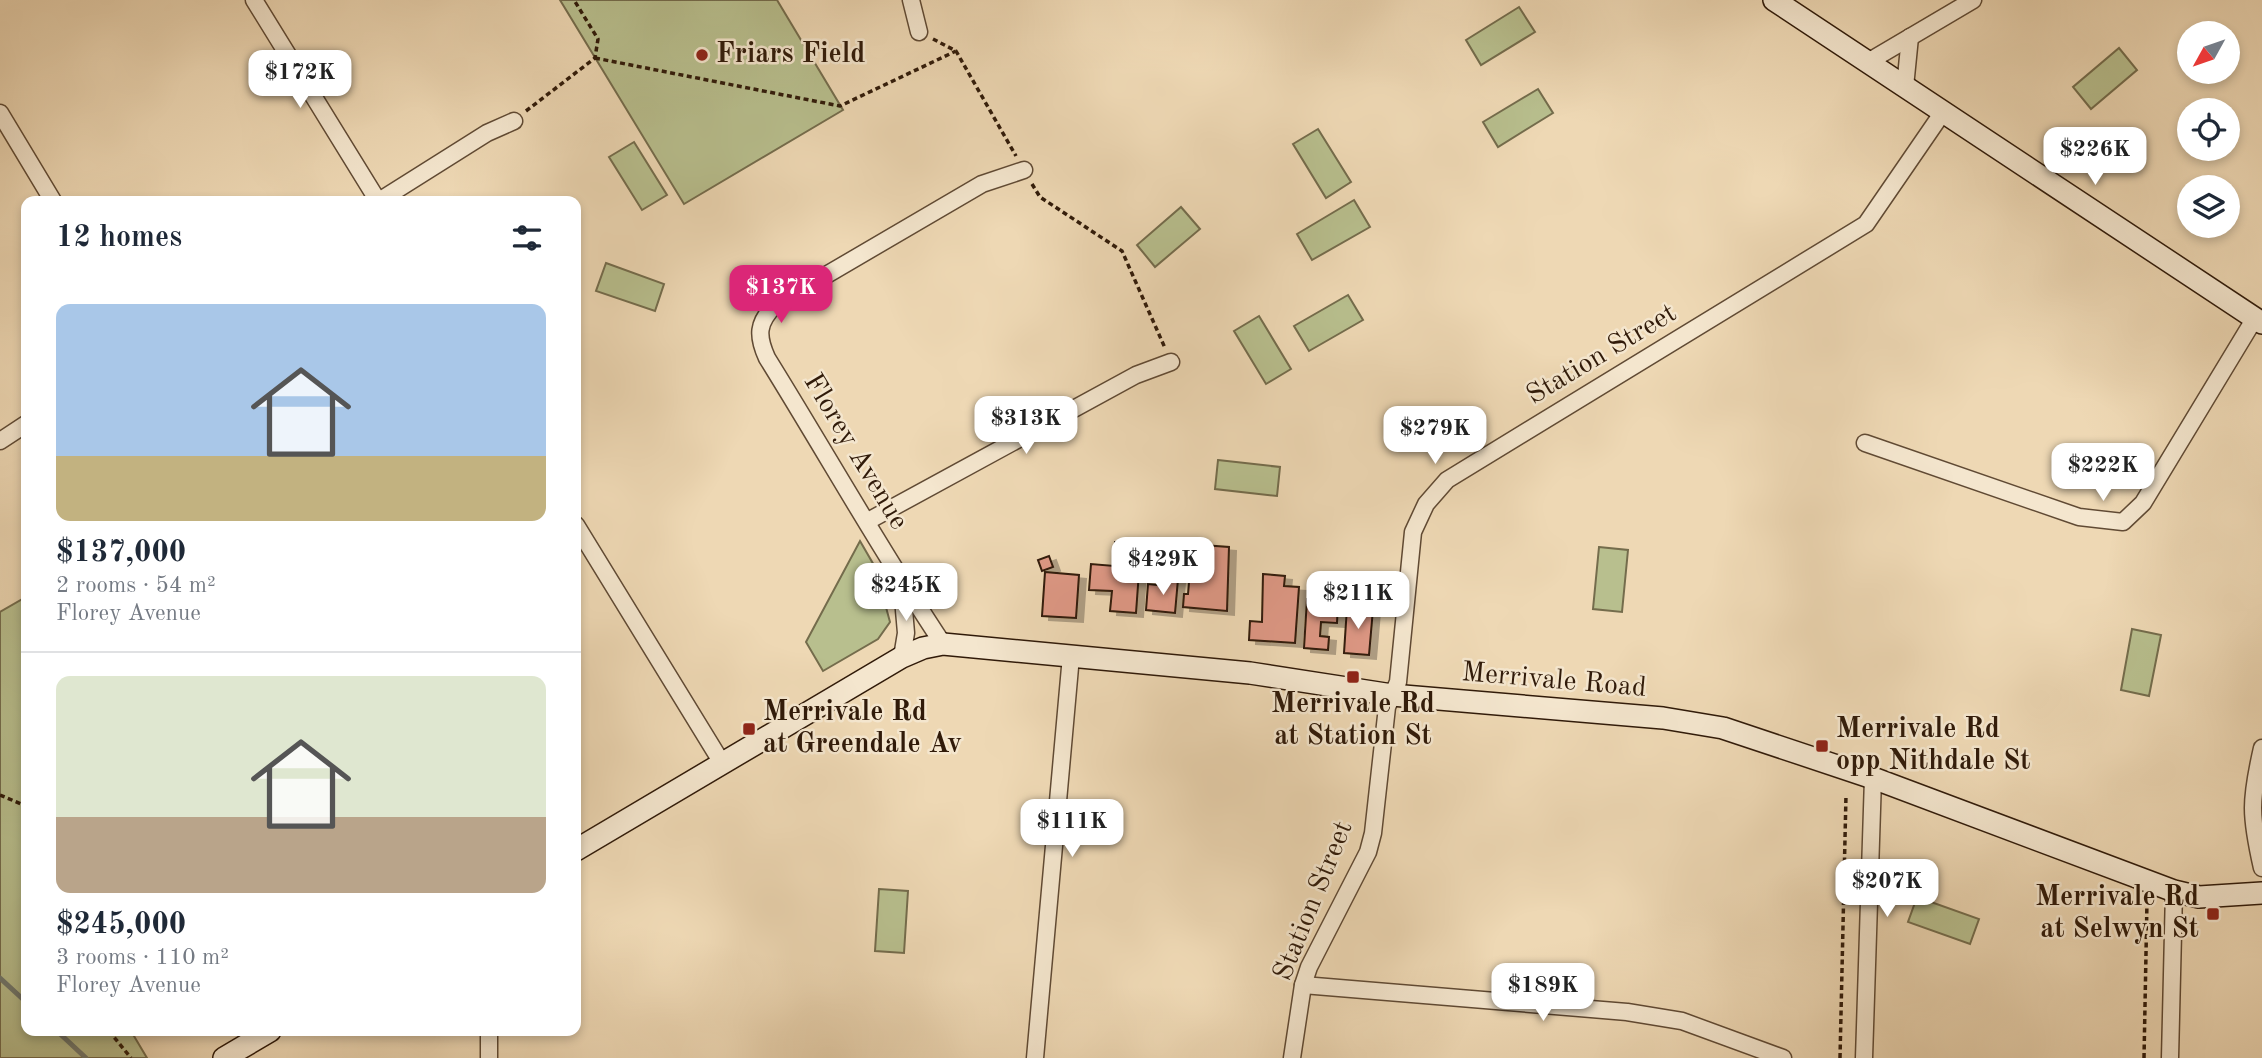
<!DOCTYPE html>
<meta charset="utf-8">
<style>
body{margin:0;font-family:"Old Standard TT",serif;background:#f2f2f3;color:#1f2937;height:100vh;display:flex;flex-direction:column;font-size:26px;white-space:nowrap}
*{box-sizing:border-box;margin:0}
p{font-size:23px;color:#747a83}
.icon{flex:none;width:38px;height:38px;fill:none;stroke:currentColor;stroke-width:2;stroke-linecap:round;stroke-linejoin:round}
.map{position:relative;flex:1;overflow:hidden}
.details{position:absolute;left:21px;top:196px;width:560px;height:840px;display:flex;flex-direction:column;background:#fff;border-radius:14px;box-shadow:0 4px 10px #0003}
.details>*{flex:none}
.needle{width:46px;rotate:230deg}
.buttons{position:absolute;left:2177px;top:21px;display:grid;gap:14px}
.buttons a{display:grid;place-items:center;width:63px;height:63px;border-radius:50%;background:#fff;box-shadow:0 4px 10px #0003;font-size:35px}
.price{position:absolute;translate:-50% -60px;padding:0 16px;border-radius:14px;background:#fff;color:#222;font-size:23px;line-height:46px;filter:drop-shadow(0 2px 4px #0008)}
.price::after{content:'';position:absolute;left:50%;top:42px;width:21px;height:16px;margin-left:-10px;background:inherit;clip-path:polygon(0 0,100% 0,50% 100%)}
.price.selected{background:#db2777;color:#fff}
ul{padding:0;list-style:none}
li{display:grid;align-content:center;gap:14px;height:371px;padding:0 35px}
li+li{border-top:2px solid #e0e1e3}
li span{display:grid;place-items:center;height:217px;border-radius:14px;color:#555}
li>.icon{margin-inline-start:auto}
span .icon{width:126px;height:126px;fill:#fffc;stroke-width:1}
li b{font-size:30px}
h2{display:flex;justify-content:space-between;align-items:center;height:84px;padding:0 35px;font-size:30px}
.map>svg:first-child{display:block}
</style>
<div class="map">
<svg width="2262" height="1058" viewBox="0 0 2262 1058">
<defs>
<filter id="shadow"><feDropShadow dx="7" dy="4" stdDeviation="0" flood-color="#0004"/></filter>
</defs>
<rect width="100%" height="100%" fill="#eed8b4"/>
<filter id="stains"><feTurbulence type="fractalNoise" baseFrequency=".00286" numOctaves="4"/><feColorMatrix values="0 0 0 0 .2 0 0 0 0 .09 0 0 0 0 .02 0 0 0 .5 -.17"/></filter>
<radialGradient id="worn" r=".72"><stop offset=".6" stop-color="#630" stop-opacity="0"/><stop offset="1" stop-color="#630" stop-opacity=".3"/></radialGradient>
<!-- green -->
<g fill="#b8bf8e" stroke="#746c4c" stroke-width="2">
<path d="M560,0H777L843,110L684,204Z"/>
<path d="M1519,7L1535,32L1481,65L1466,40Z"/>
<path d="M2119,48L2137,70L2091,109L2073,87Z"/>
<path d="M1538,89L1553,113L1498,147L1483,122Z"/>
<path d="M1318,129L1351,182L1326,198L1293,144Z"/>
<path d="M634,142L667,195L642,210L609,157Z"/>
<path d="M1354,200L1370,227L1312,260L1297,234Z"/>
<path d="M1181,207L1200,229L1155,267L1137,245Z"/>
<path d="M606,263L664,284L655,311L596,291Z"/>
<path d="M1348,295L1363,320L1309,351L1294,326Z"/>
<path d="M1259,316L1291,369L1266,384L1234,331Z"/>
<path d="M1218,460L1280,467L1277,496L1215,489Z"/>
<path d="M860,541L875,567L890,622L878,639L823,671L806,642Z"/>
<path d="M1599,547L1628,550L1622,612L1593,609Z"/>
<path d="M26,597V1031H131L147,1058H0V612Z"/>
<path d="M2132,629L2161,635L2149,696L2121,690Z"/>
<path d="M879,889L908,891L904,953L875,951Z"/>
<path d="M1917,897L1979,919L1970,944L1908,922Z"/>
</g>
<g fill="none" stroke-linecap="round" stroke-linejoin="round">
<!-- stream -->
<g stroke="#707970" stroke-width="5">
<path d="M0,978L26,1002"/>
<path d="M57,1031L86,1058"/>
</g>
</g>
<!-- building -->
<g fill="#de9885" stroke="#301a09" stroke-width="2" filter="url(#shadow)">
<path d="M1115,542L1141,544L1136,613L1110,611L1112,591L1089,590L1091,564L1114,566Z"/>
<path d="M1188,544L1229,547L1227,611L1183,607L1184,594H1188L1191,559H1187Z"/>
<path d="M1145,550H1152L1151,572H1143Z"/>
<path d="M1049,556L1053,567L1042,571L1038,560Z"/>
<path d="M1045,572L1079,575L1076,618L1042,616Z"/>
<path d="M1263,574L1285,576L1284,586L1299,587L1295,643L1249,640L1250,621L1262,622Z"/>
<path d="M1171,579H1178L1175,613L1146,610L1148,584L1166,586Z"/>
<path d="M1307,599L1338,602L1337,623L1321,622L1320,636L1329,637L1328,650L1304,648Z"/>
<path d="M1347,607L1373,609L1369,655L1344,653Z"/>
</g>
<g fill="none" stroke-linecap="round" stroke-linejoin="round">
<!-- street casing -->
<g stroke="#604a34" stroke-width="19">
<g id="street">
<path d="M254,0L378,201"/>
<path d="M911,0L919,32"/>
<path d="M1868,62L1973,0"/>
<path d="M1905,87L1910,37"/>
<path d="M0,113L53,201"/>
<path d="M379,201L487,133L514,121"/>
<path d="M0,441L26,424"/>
<path d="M1865,443L2079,517L2123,522L2143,503L2255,318"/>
<path d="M868,521L1136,375L1171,362"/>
<path d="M576,525L722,763"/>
<path d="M902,587L906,633L902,657"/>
<path d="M943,644C881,551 826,453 767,358C757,336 757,323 775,305L982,184L1024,170"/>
<path d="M2262,748C2250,801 2250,815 2262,868"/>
<path d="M1303,985L1627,1012L1682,1021L1783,1058"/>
<path d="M489,1031V1058"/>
<path d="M1035,1058L1071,656"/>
<path d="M1292,1058L1303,985L1309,967L1368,852L1373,833L1387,707L1398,682L1413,532L1426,504L1447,480L1866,224L1943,112"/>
<path d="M1864,1058L1873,778"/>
<path d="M2170,1058L2174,891"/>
</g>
</g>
<!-- secondary casing -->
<g stroke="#301a09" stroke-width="24">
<g id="secondary">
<path d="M1774,0L2262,323"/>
<path d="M576,850L902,657L923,648L943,644L1250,673L1392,695L1663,718L1723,728L1873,778L2174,891L2199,897L2262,893"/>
<path d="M224,1058L270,1031"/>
</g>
</g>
<!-- path -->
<g stroke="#301a09" stroke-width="3.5" stroke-dasharray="5 3.5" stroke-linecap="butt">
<path d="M933,39L956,51L1016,156"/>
<path d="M595,58L840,106L956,51"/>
<path d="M526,111L595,58L598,39L574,0"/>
<path d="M1032,184L1040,197L1122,251L1165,348"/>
<path d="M0,795L26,806"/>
<path d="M109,1031L131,1058"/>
<path d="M1840,1058L1846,795"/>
<path d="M2144,1058L2147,901"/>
</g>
<!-- street -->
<use href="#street" stroke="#f4e6ce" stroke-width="16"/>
<!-- secondary -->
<use href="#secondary" stroke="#f4e6ce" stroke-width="21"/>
</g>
<!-- markers -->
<g fill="#8f2418" stroke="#f4e6ce" stroke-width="2.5">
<circle cx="702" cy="55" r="7"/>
<rect x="1346" y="670" width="14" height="14" rx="3.5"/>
<rect x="742" y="722" width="14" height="14" rx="3.5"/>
<rect x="1815" y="739" width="14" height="14" rx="3.5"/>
<rect x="2206" y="907" width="14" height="14" rx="3.5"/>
</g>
<g text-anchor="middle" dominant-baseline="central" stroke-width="5" stroke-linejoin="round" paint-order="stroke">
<!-- poi labels -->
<g font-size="28" font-weight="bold" fill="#301a09" stroke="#f4e6ce" text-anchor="start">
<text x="716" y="55">Friars Field</text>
<text x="1353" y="705" text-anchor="middle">Merrivale Rd<tspan x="1353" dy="32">at Station St</tspan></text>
<text x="763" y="713">Merrivale Rd<tspan x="763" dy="32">at Greendale Av</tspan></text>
<text x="1836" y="730">Merrivale Rd<tspan x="1836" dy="32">opp Nithdale St</tspan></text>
<text x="2199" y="898" text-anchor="end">Merrivale Rd<tspan x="2199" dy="32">at Selwyn St</tspan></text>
</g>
<!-- street labels -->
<g font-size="28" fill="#301a09" stroke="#f4e6ce">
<text transform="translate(1602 355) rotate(-31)">Station Street</text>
<text transform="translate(855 452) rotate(59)">Florey Avenue</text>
<text transform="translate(1554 681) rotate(5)">Merrivale Road</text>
<text transform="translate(1314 901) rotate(-68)">Station Street</text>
</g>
</g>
<rect width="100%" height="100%" filter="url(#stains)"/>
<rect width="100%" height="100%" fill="url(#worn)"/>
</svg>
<div class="buttons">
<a><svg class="needle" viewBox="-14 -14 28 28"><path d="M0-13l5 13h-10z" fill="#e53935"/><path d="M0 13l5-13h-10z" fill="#747a83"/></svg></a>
<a><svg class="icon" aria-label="locate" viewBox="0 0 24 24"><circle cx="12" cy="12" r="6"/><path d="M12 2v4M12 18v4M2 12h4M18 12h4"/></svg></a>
<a><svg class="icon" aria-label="layers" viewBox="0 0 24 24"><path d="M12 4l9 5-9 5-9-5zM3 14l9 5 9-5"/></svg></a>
</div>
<b class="price" style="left:300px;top:110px">$172K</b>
<b class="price" style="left:2095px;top:187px">$226K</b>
<b class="price selected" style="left:781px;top:325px">$137K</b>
<b class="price" style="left:1026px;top:456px">$313K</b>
<b class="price" style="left:1435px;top:466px">$279K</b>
<b class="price" style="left:2103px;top:503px">$222K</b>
<b class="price" style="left:1163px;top:597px">$429K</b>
<b class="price" style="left:906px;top:623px">$245K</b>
<b class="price" style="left:1358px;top:631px">$211K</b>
<b class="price" style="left:1072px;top:859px">$111K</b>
<b class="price" style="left:1887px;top:919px">$207K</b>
<b class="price" style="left:1543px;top:1023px">$189K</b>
<section class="details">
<h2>12 homes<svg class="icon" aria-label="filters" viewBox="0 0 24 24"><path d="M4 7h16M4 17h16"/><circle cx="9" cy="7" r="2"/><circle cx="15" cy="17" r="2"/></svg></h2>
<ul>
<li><span style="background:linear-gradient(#a9c7e8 70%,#c2b280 0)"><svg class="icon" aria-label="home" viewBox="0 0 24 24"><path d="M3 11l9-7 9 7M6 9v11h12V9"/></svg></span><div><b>$137,000</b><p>2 rooms · 54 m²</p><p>Florey Avenue</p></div></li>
<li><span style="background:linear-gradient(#dfe7d0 65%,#b9a48a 0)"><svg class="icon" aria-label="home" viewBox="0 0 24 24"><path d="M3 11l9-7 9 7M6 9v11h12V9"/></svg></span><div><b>$245,000</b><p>3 rooms · 110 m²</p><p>Florey Avenue</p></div></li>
</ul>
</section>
</div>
